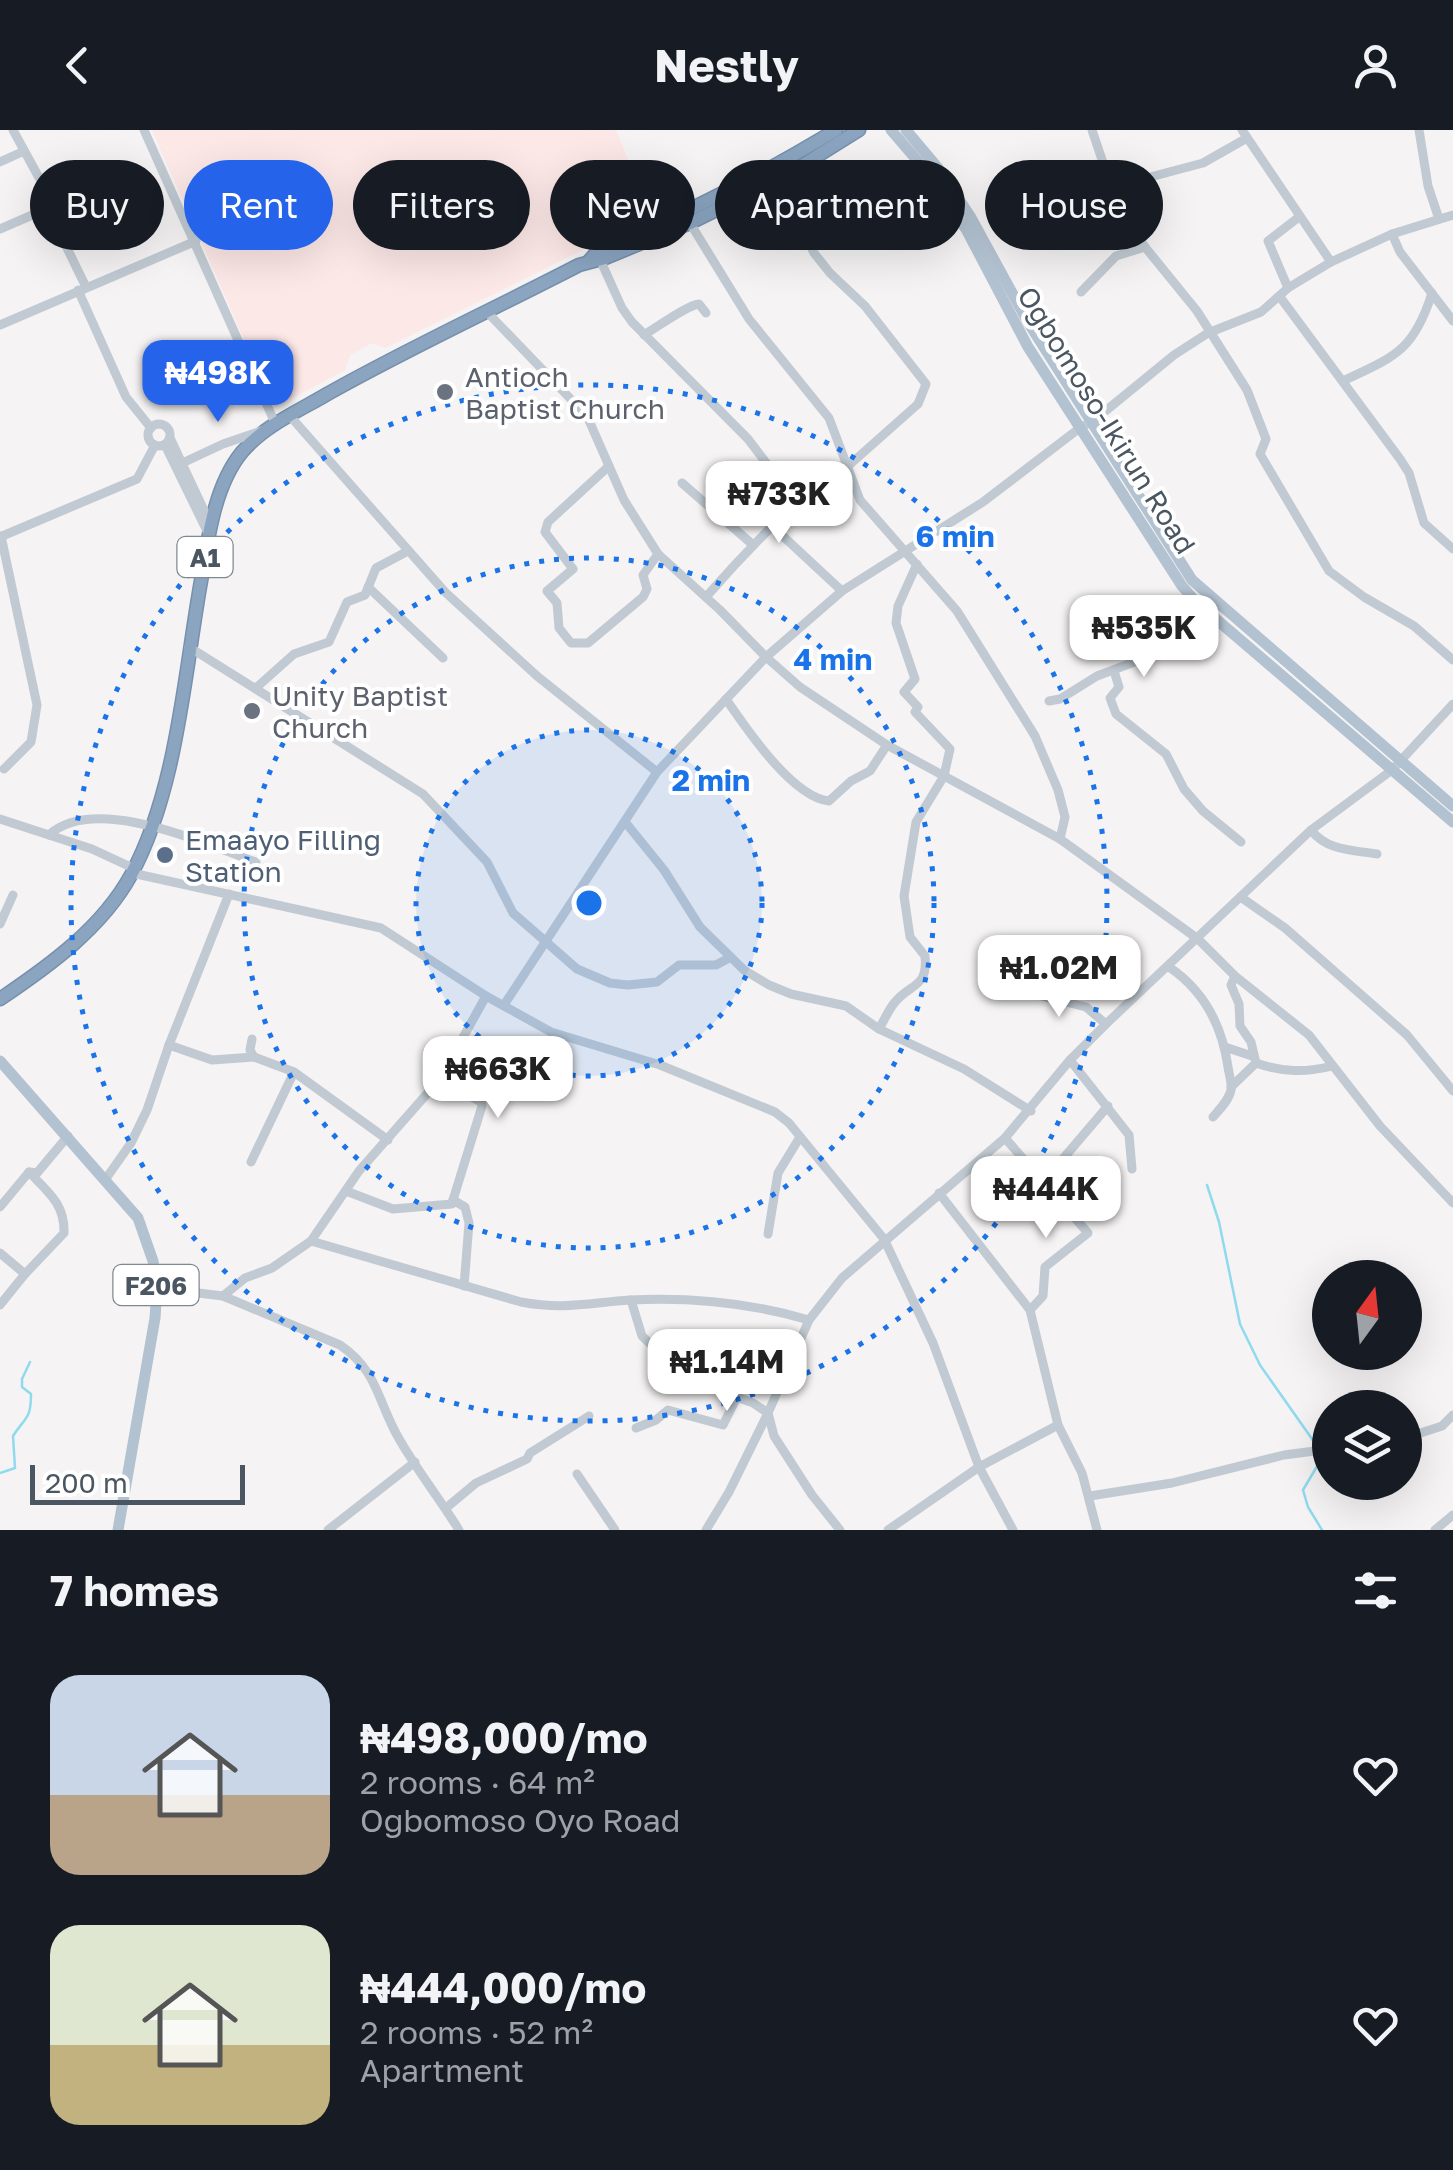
<!DOCTYPE html>
<meta charset="utf-8">
<style>
body{margin:0;font-family:"Golos Text",sans-serif;background:#20242c;color:#f1f3f6;height:100vh;display:flex;flex-direction:column;font-size:38px;white-space:nowrap}
*{box-sizing:border-box;margin:0}
p{font-size:32px;color:#9ea1a6}
.icon{flex:none;width:55px;height:55px;fill:none;stroke:currentColor;stroke-width:2;stroke-linecap:round;stroke-linejoin:round}
.map{position:relative;height:1400px;overflow:hidden}
.side{display:flex;flex-direction:column;background:#171b24;flex:1}
.side>*{flex:none}
.guide{position:absolute;left:30px;top:30px;width:1395px;height:90px;display:flex;gap:20px}
.needle{width:65px;rotate:15deg}
.tools{position:absolute;left:1312px;top:1130px;display:grid;gap:20px}
.tools a{display:grid;place-items:center;width:110px;height:110px;border-radius:50%;background:#171b24;box-shadow:0 10px 40px #0002;font-size:50px}
.scale{position:absolute;left:30px;bottom:25px;width:215px;box-sizing:border-box;padding-left:10px;border:5px solid #4a5661;border-top:0;font-size:28px;line-height:35px;white-space:nowrap;color:#4a5661;-webkit-text-stroke:8px #fff;paint-order:stroke}
.price{position:absolute;translate:-50% -85px;padding:0 22px;border-radius:20px;background:#fff;color:#222;font-size:32px;line-height:65px;filter:drop-shadow(0 2px 5px #0008)}
.price::after{content:'';position:absolute;left:50%;top:60px;width:30px;height:22px;margin-left:-15px;background:inherit;clip-path:polygon(0 0,100% 0,50% 100%)}
.price.current{background:#2563eb;color:#fff}
ul{padding:0;list-style:none}
li{display:flex;align-items:center;gap:30px;height:250px;padding:0 50px}
li span{display:grid;place-items:center;flex:none;width:280px;height:200px;border-radius:30px;color:#555}
li>.icon{margin-inline-start:auto}
span .icon{width:120px;height:120px;fill:#fffc;stroke-width:1}
li b{font-size:42px}
h2{display:flex;justify-content:space-between;align-items:center;height:120px;padding:0 50px;font-size:42px}
.chip{padding:0 35px;border-radius:45px;background:#171b24;box-shadow:0 10px 40px #0002;font-size:35px;line-height:90px}
.chip.current{background:#2563eb;color:#fff}
header{display:flex;justify-content:space-between;align-items:center;height:130px;padding:0 50px;background:#171b24;font-size:45px;font-weight:700}
.map>svg:first-child{display:block}
</style>
<header><svg class="icon" aria-label="back" viewBox="0 0 24 24"><path d="M15 5l-7 7 7 7"/></svg>Nestly<svg class="icon" aria-label="person" viewBox="0 0 24 24"><circle cx="12" cy="8" r="4"/><path d="M4 21q1-7 8-7t8 7"/></svg></header>
<div class="map">
<svg width="1453" height="1400" viewBox="0 0 1453 1400">
<rect width="100%" height="100%" fill="#f5f3f3"/>
<!-- medical -->
<path fill="#fce8e6" d="M152,0H616L651,86L385,218L372,213L350,225L345,240L274,278Z"/>
<g fill="none" stroke-linecap="round" stroke-linejoin="round">
<!-- stream -->
<g stroke="#90daee" stroke-width="2.5">
<path d="M1207,1055L1219,1092L1240,1194L1260,1235L1317,1316"/>
<path d="M1318,1324L1319,1333L1303,1360L1308,1377L1322,1400"/>
<path d="M0,1343L15,1338L13,1306C25,1287 31,1290 31,1264L22,1257V1249L30,1232"/>
</g>
<!-- highway casing -->
<g stroke="#7690ad" stroke-width="15">
<g id="highway">
<path d="M589,131L597,122C680,86 759,47 836,0"/>
<path d="M0,869C49,836 102,798 131,745C177,660 184,546 201,451C208,409 214,356 242,322C265,295 299,281 329,263C411,217 496,178 579,135L605,128L690,93L787,45L859,0"/>
</g>
</g>
<!-- minor -->
<g stroke="#c1cad2" stroke-width="9">
<path d="M13,0L67,99L66,116L86,157"/>
<path d="M144,0L275,293"/>
<path d="M1092,0L1117,74L1145,117L1197,181L1247,260L1266,309L1260,324L1329,441L1364,467L1414,496L1453,530"/>
<path d="M1242,0L1331,132"/>
<path d="M1419,0L1428,56L1439,89"/>
<path d="M0,32L22,22"/>
<path d="M1109,58L1203,33L1247,8"/>
<path d="M690,93L749,189L829,288L860,370L957,481L1035,606L1058,660L1065,687L1060,709"/>
<path d="M0,99L53,76"/>
<path d="M1392,104L1400,122L1453,191"/>
<path d="M598,125L622,178L632,192L748,309L796,372"/>
<path d="M1288,158L1268,111L1299,87"/>
<path d="M78,160L126,267L151,298"/>
<path d="M1081,162L1116,126L1145,117"/>
<path d="M1280,167L1400,329L1409,343L1424,393L1453,419"/>
<path d="M487,182L587,286L624,370L658,424L720,480L766,527L842,461L983,372L1081,297L1092,292L1174,225L1208,203L1261,182L1288,158L1331,132L1392,104L1453,85"/>
<path d="M0,195L196,111"/>
<path d="M644,205C657,197 688,175 699,174L706,183"/>
<path d="M1343,251C1394,227 1414,221 1432,163"/>
<path d="M290,286L445,462L537,546L657,642"/>
<circle cx="159" cy="305" r="11"/>
<path d="M170,308L210,393"/>
<path d="M165,315L209,405"/>
<path d="M176,336L223,314L261,301"/>
<path d="M609,336L548,392L545,402L573,439L547,461L557,473L559,498L571,513H588L643,467L647,459L643,445L658,424"/>
<path d="M682,353L752,414"/>
<path d="M772,396L842,461"/>
<path d="M1,406L37,575L31,612L4,639"/>
<path d="M0,407L137,349L155,315"/>
<path d="M368,457L443,528"/>
<path d="M706,467C746,421 789,378 835,337H847L918,274L926,254L865,176L830,143L814,123L801,97L787,45"/>
<path d="M189,517L423,664L487,732L513,783L577,839L610,853L628,855L657,852L679,835H716L729,828"/>
<path d="M1114,541L1119,557L1110,568L1116,584L1166,624L1184,659L1203,681L1241,712"/>
<path d="M257,557L294,524L329,512L347,472L365,465L376,438L408,421"/>
<path d="M726,569C746,598 792,667 829,671L851,651L870,641L887,615"/>
<path d="M1049,571L1060,569L1097,546L1182,514H1192L1220,492"/>
<path d="M0,689L49,705C95,663 205,714 256,732"/>
<path d="M626,693L664,740L700,797L744,840L769,855L791,864L846,876L879,899L964,939L1031,981"/>
<path d="M1311,700C1327,721 1353,720 1377,724"/>
<path d="M49,705L92,719L133,738"/>
<path d="M132,743L381,798L486,866L551,902L660,935L775,982L789,993L884,1109L933,1213L979,1337L1013,1400"/>
<path d="M1242,768L1285,798L1407,905L1453,961"/>
<path d="M0,794L13,765"/>
<path d="M1169,837C1203,860 1222,895 1228,937C1229,944 1232,953 1231,960C1229,970 1220,979 1213,987"/>
<path d="M1235,846L1231,855L1239,874L1240,896L1251,912L1256,933"/>
<path d="M1025,862L1086,877L1106,894"/>
<path d="M504,875L657,642L766,527L800,557L887,615L1060,709L1198,809L1235,846L1309,905L1380,996L1453,1073"/>
<path d="M879,899C884,891 889,878 896,871C912,853 928,857 925,826L910,807L904,766L916,692L944,646L950,619L915,582L918,577L904,562L915,549L896,493L898,476L917,434"/>
<path d="M252,909L250,920L254,927L294,942L388,1010"/>
<path d="M169,915L212,930L254,927"/>
<path d="M1225,917L1252,926"/>
<path d="M1070,930L1129,1005L1132,1039"/>
<path d="M440,949L481,972L482,976L453,1070"/>
<path d="M1231,957L1256,933C1282,942 1305,943 1332,936"/>
<path d="M1005,1008L1088,1103L1045,1137L1043,1166L1030,1180"/>
<path d="M251,1032L294,942"/>
<path d="M105,1050L131,1013L147,980L169,915L229,764"/>
<path d="M1044,1051L1108,976"/>
<path d="M346,1061L393,1079L452,1074L453,1070"/>
<path d="M939,1063L1030,1180L1058,1295L1082,1343L1097,1400"/>
<path d="M453,1070L465,1077L469,1093L464,1156"/>
<path d="M0,1077L29,1042L37,1043L68,1006"/>
<path d="M768,1104L778,1043L800,1007"/>
<path d="M311,1111L521,1172C564,1180 588,1173 630,1170C689,1167 751,1173 809,1190"/>
<path d="M0,1123L25,1144L0,1175"/>
<path d="M25,1144L64,1103C65,1074 48,1062 29,1042"/>
<path d="M157,1158L223,1166L340,1215C378,1241 377,1270 398,1307C416,1339 440,1369 459,1400"/>
<path d="M223,1166L245,1148L272,1138L311,1111L359,1041L440,949L486,866"/>
<path d="M631,1170L642,1206L667,1230L700,1254L753,1273L768,1283L774,1306L812,1365L840,1400"/>
<path d="M636,1298L656,1290L668,1280L723,1295L737,1267"/>
<path d="M1405,1308L1442,1296L1453,1285"/>
<path d="M577,1344L615,1400"/>
<path d="M1090,1366L1172,1353L1284,1325L1330,1319"/>
<path d="M446,1378L476,1353L527,1329L530,1323L589,1286"/>
<path d="M328,1400L415,1332"/>
<path d="M706,1400L729,1362L768,1283L809,1190L842,1148L1005,1008L1070,930L1106,894L1311,700L1392,640L1453,574"/>
<path d="M888,1400L979,1337L1058,1295"/>
<path d="M1435,1400L1453,1385"/>
</g>
<!-- major -->
<g stroke="#b3c2d1" stroke-width="11">
<path d="M891,0L922,36L966,99L1028,217L1182,456L1196,472L1453,692"/>
<path d="M906,0L938,38L970,86L1028,192L1192,450L1453,676"/>
<path d="M0,931L138,1088L153,1131L157,1158L155,1188L118,1400"/>
</g>
<!-- highway -->
<use href="#highway" stroke="#8ba5c1" stroke-width="12"/>
</g>
<!-- distance rings -->
<circle cx="589" cy="773" r="173" fill="#1a73e8" fill-opacity=".12"/>
<g fill="none" stroke="#1a73e8" stroke-width="5" stroke-dasharray="5 10">
<circle cx="589" cy="773" r="173"/>
<circle cx="589" cy="773" r="345"/>
<circle cx="589" cy="773" r="518"/>
</g>
<!-- markers -->
<g fill="#6b7280" stroke="#fff" stroke-width="4">
<circle cx="445" cy="262" r="10"/>
<circle cx="252" cy="581" r="10"/>
</g>
<circle fill="#5c6f8a" stroke="#fff" stroke-width="4" cx="165" cy="725" r="10"/>
<g text-anchor="middle" dominant-baseline="central" stroke-width="8" stroke-linejoin="round" paint-order="stroke">
<!-- shield labels -->
<g fill="#fff" stroke="#808990" stroke-width="2.5">
<rect x="177.5" y="407" width="55" height="40" rx="8"/>
<rect x="113.5" y="1135" width="85" height="40" rx="8"/>
</g>
<g font-size="25" font-weight="bold" fill="#4a5661">
<text x="205" y="427">A1</text>
<text x="156" y="1155">F206</text>
</g>
<!-- worship labels -->
<g font-size="28" fill="#5b616d" stroke="#fff" text-anchor="start">
<text x="465" y="246">Antioch<tspan x="465" dy="32">Baptist Church</tspan></text>
<text x="272" y="565">Unity Baptist<tspan x="272" dy="32">Church</tspan></text>
</g>
<!-- street labels -->
<g font-size="28" fill="#4a5661" stroke="#fff">
<text transform="translate(1107 290) rotate(58)">Ogbomoso-Ikirun Road</text>
</g>
<!-- service labels -->
<g font-size="28" fill="#4e5e75" stroke="#fff" text-anchor="start">
<text x="185" y="709">Emaayo Filling<tspan x="185" dy="32">Station</tspan></text>
</g>
</g>
<circle cx="589" cy="773" r="15" fill="#1a73e8" stroke="#fff" stroke-width="5"/>
<g font-size="30" text-anchor="middle" font-weight="bold" fill="#1a73e8" stroke="#fff" stroke-width="8" stroke-linejoin="round" paint-order="stroke">
<text x="955" y="417">6 min</text>
<text x="833" y="540">4 min</text>
<text x="711" y="661">2 min</text>
</g>
</svg>
<div class="tools">
<a><svg class="needle" viewBox="-14 -14 28 28"><path d="M0-13l5 13h-10z" fill="#e53935"/><path d="M0 13l5-13h-10z" fill="#9ea1a6"/></svg></a>
<a><svg class="icon" aria-label="layers" viewBox="0 0 24 24"><path d="M12 4l9 5-9 5-9-5zM3 14l9 5 9-5"/></svg></a>
</div>
<div class="scale">200 m</div>
<b class="price current" style="left:218px;top:295px">₦498K</b>
<b class="price" style="left:779px;top:416px">₦733K</b>
<b class="price" style="left:1144px;top:550px">₦535K</b>
<b class="price" style="left:1059px;top:890px">₦1.02M</b>
<b class="price" style="left:498px;top:991px">₦663K</b>
<b class="price" style="left:1046px;top:1111px">₦444K</b>
<b class="price" style="left:727px;top:1284px">₦1.14M</b>
<div class="guide">
<a class="chip">Buy</a>
<a class="chip current">Rent</a>
<a class="chip">Filters</a>
<a class="chip">New</a>
<a class="chip">Apartment</a>
<a class="chip">House</a>
</div>
</div>
<section class="side">
<h2>7 homes<svg class="icon" aria-label="filters" viewBox="0 0 24 24"><path d="M4 7h16M4 17h16"/><circle cx="9" cy="7" r="2"/><circle cx="15" cy="17" r="2"/></svg></h2>
<ul>
<li><span style="background:linear-gradient(#c9d6e8 60%,#b9a48a 0)"><svg class="icon" aria-label="home" viewBox="0 0 24 24"><path d="M3 11l9-7 9 7M6 9v11h12V9"/></svg></span><div><b>₦498,000/mo</b><p>2 rooms · 64 m²</p><p>Ogbomoso Oyo Road</p></div><svg class="icon" aria-label="heart" viewBox="0 0 24 24"><path d="M12 20l-8-8c-3-5 5-10 8-4 3-6 11-1 8 4z"/></svg></li>
<li><span style="background:linear-gradient(#dfe7d0 60%,#c2b280 0)"><svg class="icon" aria-label="home" viewBox="0 0 24 24"><path d="M3 11l9-7 9 7M6 9v11h12V9"/></svg></span><div><b>₦444,000/mo</b><p>2 rooms · 52 m²</p><p>Apartment</p></div><svg class="icon" aria-label="heart" viewBox="0 0 24 24"><path d="M12 20l-8-8c-3-5 5-10 8-4 3-6 11-1 8 4z"/></svg></li>
</ul>
</section>
